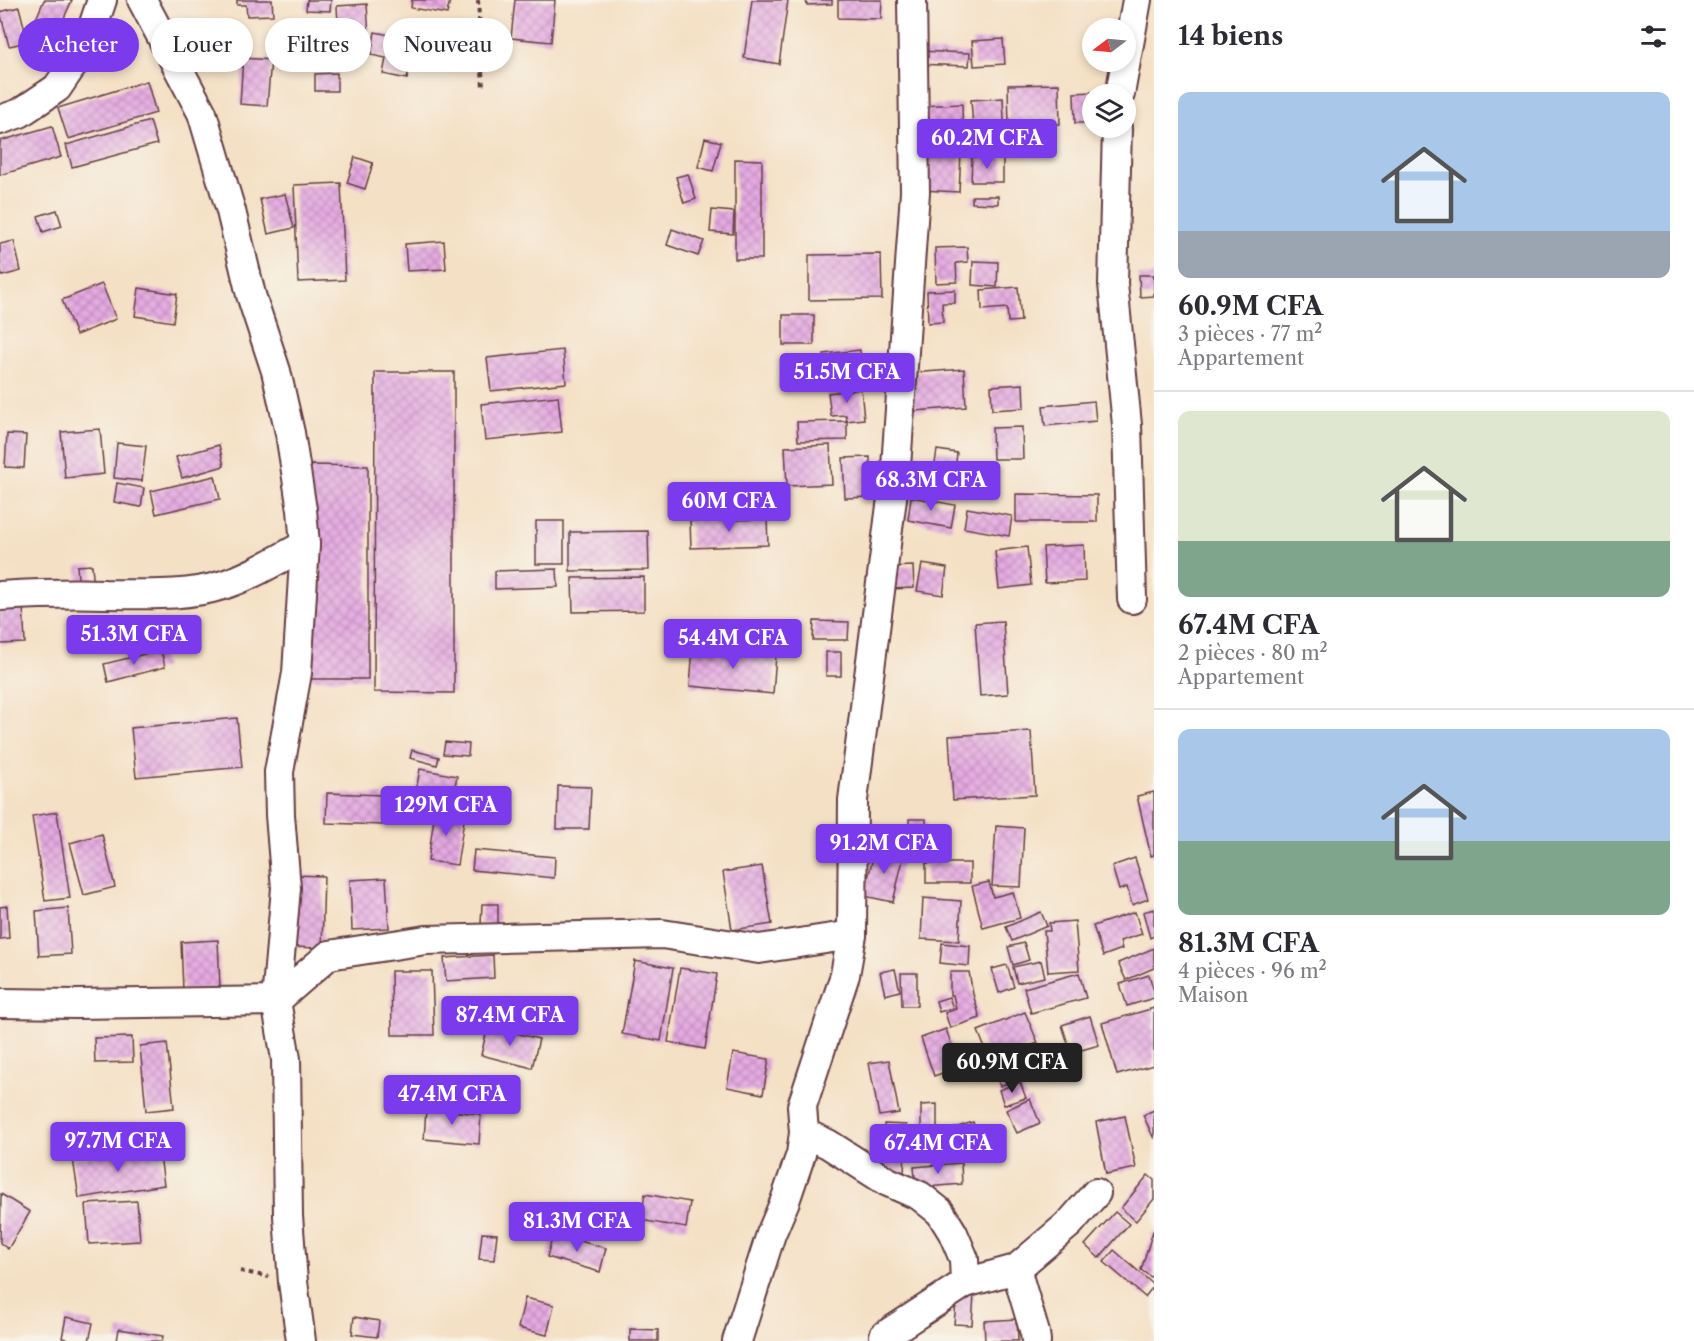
<!DOCTYPE html>
<html lang="fr">
<meta charset="utf-8">
<style>
body{margin:0;font-family:"Libre Caslon Text",serif;background:#f2f2f3;color:#2b2b33;height:100vh;display:flex;flex-direction:column;font-size:22px;white-space:nowrap}
*{box-sizing:border-box;margin:0}
p{font-size:20px;color:#7c7c81}
.icon{flex:none;width:33px;height:33px;fill:none;stroke:currentColor;stroke-width:2;stroke-linecap:round;stroke-linejoin:round}
.map{position:relative;flex:1;overflow:hidden}
.side{display:flex;flex-direction:column;background:#fff;width:540px}
.side>*{flex:none}
.guide{position:absolute;left:18px;top:18px;width:570px;height:54px;display:flex;gap:12px}
.needle{width:39px;rotate:254deg}
.fabs{position:absolute;left:1082px;top:18px;display:grid;gap:12px}
.fabs a{display:grid;place-items:center;width:54px;height:54px;border-radius:50%;background:#fff;box-shadow:0 3px 9px #0003;font-size:30px}
.price{position:absolute;translate:-50% -51px;padding:0 14px;border-radius:6px;background:#7c3aed;color:#fff;font-size:20px;line-height:39px;filter:drop-shadow(0 2px 3px #0008)}
.price::after{content:'';position:absolute;left:50%;top:36px;width:18px;height:14px;margin-left:-9px;background:inherit;clip-path:polygon(0 0,100% 0,50% 100%)}
.price.current{background:#222;color:#fff}
ul{padding:0;list-style:none}
li{display:grid;align-content:center;gap:12px;height:318px;padding:0 24px}
li+li{border-top:2px solid #e1e1e2}
li span{display:grid;place-items:center;height:186px;border-radius:12px;color:#555}
li>.icon{margin-inline-start:auto}
span .icon{width:108px;height:108px;fill:#fffc;stroke-width:1}
li b{font-size:26px}
h2{display:flex;justify-content:space-between;align-items:center;height:72px;padding:0 24px;font-size:26px}
.chip{padding:0 21px;border-radius:27px;background:#fff;box-shadow:0 3px 9px #0003;font-size:21px;line-height:54px}
.chip.current{background:#7c3aed;color:#fff}
main{display:flex;flex:1;min-height:0}
.map>svg:first-child{display:block}
</style>
<main>
<div class="map">
<svg width="1154" height="1341" viewBox="0 0 1154 1341">
<defs>
<pattern id="building-cross-hatch" width="8" height="8" patternUnits="userSpaceOnUse" patternTransform="scale(1.5)"><rect width="8" height="8" fill="#e5aae2"/><path d="M0 0l8 8M0 8l8-8" fill="none" stroke="#bc8ab7"/></pattern>
</defs>
<rect width="100%" height="100%" fill="#f7f3e8"/>
<filter id="ink" filterUnits="userSpaceOnUse"><feTurbulence type="fractalNoise" baseFrequency=".0167" numOctaves="2"/><feDisplacementMap in="SourceGraphic" scale="12" xChannelSelector="R" yChannelSelector="G"/><feConvolveMatrix kernelMatrix="1 2 1 2 8 2 1 2 1" color-interpolation-filters="sRGB"/></filter>
<filter id="wash" filterUnits="userSpaceOnUse"><feTurbulence type="fractalNoise" baseFrequency=".008" numOctaves="4" result="noise"/><feDisplacementMap in="SourceGraphic" scale="24" xChannelSelector="R" yChannelSelector="G"/><feGaussianBlur stdDeviation="1.35" result="paint"/><feColorMatrix in="noise" values="0 0 0 0 0 0 0 0 0 0 0 0 0 0 0 0 0 1.4 0 .05"/><feComposite in="paint" operator="in"/></filter>
<g filter="url(#wash)">
<rect width="100%" height="100%" fill="#f4e0c5"/>
<g id="blocks">
<!-- building -->
<g fill="url(#building-cross-hatch)">
<path d="M44,0H72L56,36L33,26Z"/>
<path d="M237,0H272L273,15L247,16L246,5H237Z"/>
<path d="M307,0H331L330,11L306,10Z"/>
<path d="M412,0H450L447,14L411,8Z"/>
<path d="M515,0H555L551,42L511,38Z"/>
<path d="M752,0H788L779,64L744,58Z"/>
<path d="M806,0H832V4L807,5Z"/>
<path d="M838,0H882L881,19L838,18Z"/>
<path d="M367,4L369,39L339,41L337,6Z"/>
<path d="M19,7L28,42L9,46L0,12Z"/>
<path d="M375,32L414,40L407,79L383,74L386,58L371,55Z"/>
<path d="M1003,39L1005,64L974,66L972,41Z"/>
<path d="M916,51L970,53L969,66L915,64Z"/>
<path d="M243,58L271,60L267,106L240,104Z"/>
<path d="M337,73V91H315V74Z"/>
<path d="M147,81L156,113L68,139L58,108Z"/>
<path d="M1059,84L1060,124L1009,126L1008,85Z"/>
<path d="M1093,92L1094,94H1092V123H1075L1074,93Z"/>
<path d="M1003,98L1005,140L974,141L971,100Z"/>
<path d="M962,104L963,142L920,144L919,106Z"/>
<path d="M150,121L157,144L72,167L66,145Z"/>
<path d="M52,126L61,157L0,175V141Z"/>
<path d="M705,138L721,142L713,171L698,167Z"/>
<path d="M924,150L961,152L959,192L922,190Z"/>
<path d="M355,157L373,163L365,189L347,183Z"/>
<path d="M972,157H1003V182H971Z"/>
<path d="M735,159L762,160V259H735Z"/>
<path d="M688,174L696,199L684,203L676,177Z"/>
<path d="M341,183L345,280L298,282L294,185Z"/>
<path d="M285,194L294,228L268,234L260,199Z"/>
<path d="M972,196H998V204L972,203Z"/>
<path d="M57,210L62,226L43,232L38,216Z"/>
<path d="M712,210L734,212L733,234L710,232Z"/>
<path d="M672,229L704,241L698,256L667,245Z"/>
<path d="M14,241L21,271L2,276L0,265V244Z"/>
<path d="M444,241L446,269L407,271L405,244Z"/>
<path d="M967,247L968,262L956,263L957,282L936,283L935,248Z"/>
<path d="M881,254L882,299L809,300V255Z"/>
<path d="M973,261L998,262L997,287L972,285Z"/>
<path d="M1139,275H1154V296L1140,297Z"/>
<path d="M102,284L116,319L76,335L62,300Z"/>
<path d="M1018,287L1021,321L1008,322L1007,308L982,310L981,290Z"/>
<path d="M139,288L177,294L173,322L135,316Z"/>
<path d="M955,290V303H942L943,322L928,323L927,291Z"/>
<rect x="783" y="315" width="31" height="30"/>
<path d="M563,350L566,383L491,391L487,358Z"/>
<path d="M860,350L863,377L826,380L824,354Z"/>
<path d="M964,369L966,407L915,411L912,373Z"/>
<path d="M375,372H454V693L374,692Z"/>
<path d="M1023,384L1024,408L992,410L991,386Z"/>
<path d="M861,389L864,419L847,421L846,415L831,416L828,393Z"/>
<path d="M558,396L562,432L485,440L481,404Z"/>
<path d="M1094,401L1096,421L1045,426L1043,406Z"/>
<path d="M847,421V440L798,441L797,422Z"/>
<path d="M1022,427L1023,459H993L992,428Z"/>
<path d="M100,429L104,474L65,478L61,432Z"/>
<path d="M7,434L26,435L24,468L5,467Z"/>
<path d="M117,443L146,446L142,481L114,478Z"/>
<path d="M219,445L224,466L182,478L176,457Z"/>
<path d="M830,445L832,484L787,486L785,447Z"/>
<path d="M937,450L957,453L953,487L932,483Z"/>
<path d="M870,457L871,497L845,498L843,458Z"/>
<path d="M310,465L368,466V679H310Z"/>
<path d="M215,476L220,499L156,514L151,491Z"/>
<path d="M117,483L144,488L141,507L114,502Z"/>
<path d="M1016,494L1097,495V522H1016Z"/>
<path d="M911,497L955,505L951,528L908,520Z"/>
<path d="M967,508L1012,516L1009,536L964,528Z"/>
<path d="M767,519L768,545L691,548L690,521Z"/>
<rect x="536" y="521" width="28" height="43"/>
<path d="M648,531L649,570L570,571V532Z"/>
<path d="M1084,545L1085,581L1045,583L1043,547Z"/>
<path d="M1027,547L1031,585L999,589L995,551Z"/>
<path d="M922,564L947,568L943,595L917,591Z"/>
<path d="M92,565L94,589L79,590L77,566Z"/>
<path d="M913,566L914,588L889,589L887,567Z"/>
<path d="M557,569L558,587L495,589V571Z"/>
<path d="M644,577V611L573,612L572,578Z"/>
<path d="M23,604L25,643L0,644V605Z"/>
<path d="M814,621L849,622L848,640H813Z"/>
<path d="M1003,621L1008,694L980,696L975,623Z"/>
<path d="M693,647L776,655L773,694L690,686Z"/>
<path d="M161,650L165,667L108,682L104,664Z"/>
<rect x="826" y="652" width="15" height="24"/>
<path d="M237,718L242,767L136,777L131,728Z"/>
<path d="M1031,731L1035,795L953,800L949,736Z"/>
<path d="M445,742L469,744L468,756L443,754Z"/>
<path d="M412,750L439,757L437,765L410,758Z"/>
<path d="M420,769L457,776L452,802L415,796Z"/>
<path d="M558,786L591,787L589,829H557Z"/>
<path d="M1154,792V855L1151,856L1137,796Z"/>
<path d="M327,793L383,795V825L326,823Z"/>
<path d="M435,810L465,814L457,865L428,861Z"/>
<path d="M57,812L70,898L45,901L32,816Z"/>
<path d="M909,819H926L927,855H909Z"/>
<path d="M996,826L1024,828L1021,887L992,886Z"/>
<path d="M102,834L115,887L84,895L70,843Z"/>
<path d="M875,848L904,855L893,902L864,896Z"/>
<path d="M474,850L555,857L554,878L472,870Z"/>
<path d="M1135,858L1148,899L1132,905L1127,887L1119,890L1112,866Z"/>
<rect x="926" y="863" width="44" height="20"/>
<path d="M762,866L772,924L732,930L723,872Z"/>
<path d="M293,875L324,876L322,948L291,947Z"/>
<path d="M386,878L389,928L352,930L350,880Z"/>
<path d="M989,882L993,897L1013,892L1020,918L983,928L972,886Z"/>
<path d="M923,898L961,901L959,941L921,939Z"/>
<path d="M482,904H498V924H481Z"/>
<path d="M7,906L9,938L0,939V907Z"/>
<path d="M68,908L71,954L39,956L36,911Z"/>
<path d="M1154,909V936L1150,938L1143,912Z"/>
<path d="M1041,912L1047,926L1012,941L1006,927Z"/>
<path d="M1135,912L1142,934L1120,941L1122,949L1103,956L1093,926Z"/>
<path d="M1075,921L1079,970L1048,972L1044,931H1050L1049,923Z"/>
<path d="M218,940L220,988L183,990L181,942Z"/>
<path d="M942,943L970,946L969,966L940,963Z"/>
<path d="M1024,943L1029,960L1013,965L1008,947Z"/>
<path d="M1154,948V968L1126,980L1118,963Z"/>
<path d="M493,955L494,978L446,981L444,958Z"/>
<path d="M635,961L673,968L661,1041L622,1034Z"/>
<path d="M1041,961L1045,977L1017,983L1013,967Z"/>
<path d="M1007,965L1014,987L999,993L992,969Z"/>
<path d="M680,968L717,974L705,1049L668,1042Z"/>
<path d="M895,969L900,991L885,995L880,972Z"/>
<path d="M391,971H432L434,1035H392Z"/>
<path d="M950,972H969L973,994L980,1018L950,1028L945,1013L956,1009L953,995H950Z"/>
<path d="M901,973H917V1006H902Z"/>
<path d="M1079,973L1086,998L1031,1013L1024,988Z"/>
<path d="M1149,975L1154,991V998L1127,1006L1120,984Z"/>
<path d="M949,997L953,1008L939,1012L936,1001Z"/>
<path d="M1154,1008V1065L1117,1075L1102,1023Z"/>
<path d="M1025,1012L1038,1043L1015,1052L1025,1076L1000,1086L978,1031Z"/>
<path d="M1090,1016L1099,1045L1071,1053L1062,1025Z"/>
<path d="M488,1026L539,1039L532,1068L481,1055Z"/>
<path d="M946,1029L959,1067L934,1076L921,1038Z"/>
<path d="M132,1037L133,1062L95,1063L94,1038Z"/>
<path d="M167,1043L174,1108L146,1111L140,1046Z"/>
<path d="M733,1053L769,1059L763,1094L727,1087Z"/>
<path d="M889,1060L899,1113L879,1116L869,1063Z"/>
<path d="M1020,1082L1026,1098L1004,1105L999,1090Z"/>
<path d="M392,1086L417,1089L415,1111L390,1108Z"/>
<path d="M1030,1099L1040,1123L1017,1133L1006,1110Z"/>
<path d="M937,1104V1133H921V1105Z"/>
<path d="M426,1109L481,1114L479,1144L424,1139Z"/>
<path d="M1154,1110V1139L1143,1115Z"/>
<path d="M1125,1116L1136,1168L1106,1174L1096,1122Z"/>
<path d="M973,1122L977,1134L957,1140L963,1157L951,1161L942,1132Z"/>
<path d="M884,1124L906,1125L904,1174L883,1173Z"/>
<path d="M159,1148L164,1185L79,1198L73,1159Z"/>
<path d="M961,1163L962,1184L916,1188L914,1167Z"/>
<path d="M1148,1175L1154,1180V1199L1136,1221L1121,1208Z"/>
<path d="M1,1194L30,1212L8,1249L0,1243Z"/>
<path d="M645,1194L690,1202L686,1228L640,1220Z"/>
<path d="M137,1201L140,1241L89,1244L86,1204Z"/>
<path d="M1115,1212L1129,1224L1099,1258L1085,1245Z"/>
<path d="M1153,1231H1154V1279L1141,1270Z"/>
<path d="M482,1233L497,1234L494,1260L479,1259Z"/>
<path d="M553,1234L606,1248L600,1272L547,1257Z"/>
<path d="M1114,1250L1154,1285L1145,1297L1104,1262Z"/>
<path d="M957,1292L974,1294L972,1325L954,1324Z"/>
<path d="M525,1298L554,1305L547,1335L518,1328Z"/>
<path d="M66,1317L93,1323L89,1341H75L62,1338Z"/>
<path d="M354,1317L379,1321L377,1337L352,1334Z"/>
<path d="M1017,1319L1018,1341H985L984,1321Z"/>
<path d="M119,1329L163,1336L162,1341H117Z"/>
<path d="M630,1329L658,1330V1341H630Z"/>
</g>
</g>
</g>
<g filter="url(#ink)">
<use href="#blocks" fill-opacity="0" stroke="#643c42" stroke-width="1.5"/>
<g fill="none" stroke-linecap="round" stroke-linejoin="round">
<!-- minor casing -->
<g stroke="#643c42" stroke-width="32">
<g id="minor">
<path d="M142,0L202,113L231,211L251,295L276,371L290,433L302,510L305,545L297,673L279,772L280,815L286,888L276,1001L286,1059L288,1216L293,1282L301,1341"/>
<path d="M1120,94L1137,0"/>
<path d="M0,120L20,113L57,88L87,44L102,0"/>
<path d="M1117,128L1113,284L1127,425L1132,599"/>
<path d="M0,596C35,594 70,593 105,594C144,594 185,597 223,585C252,576 278,559 305,545"/>
<path d="M0,1003L76,1004L276,1001L329,955L426,940L662,934L759,949L852,935"/>
<path d="M804,1133L828,1144L886,1181L920,1196L940,1212L953,1233L964,1259L965,1283"/>
<path d="M1016,1269L1035,1333L1036,1341"/>
<path d="M884,1336L965,1283L1016,1269L1070,1223L1096,1193"/>
<path d="M737,1341L771,1234L785,1201L801,1154L804,1133L802,1106L845,975L852,935L853,800L896,467L915,192L912,0"/>
</g>
</g>
<!-- path -->
<g stroke="#643c42" stroke-width="4" stroke-dasharray="4.5 4.5" stroke-linecap="butt">
<path d="M478,0L483,88"/>
<path d="M240,1271L269,1277"/>
</g>
<!-- minor -->
<use href="#minor" stroke="#fff" stroke-width="28"/>
</g>
</g>
</svg>
<div class="fabs">
<a><svg class="needle" viewBox="-14 -14 28 28"><path d="M0-13l5 13h-10z" fill="#e53935"/><path d="M0 13l5-13h-10z" fill="#7c7c81"/></svg></a>
<a><svg class="icon" aria-label="layers" viewBox="0 0 24 24"><path d="M12 4l9 5-9 5-9-5zM3 14l9 5 9-5"/></svg></a>
</div>
<b class="price" style="left:987px;top:170px">60.2M CFA</b>
<b class="price" style="left:847px;top:404px">51.5M CFA</b>
<b class="price" style="left:931px;top:512px">68.3M CFA</b>
<b class="price" style="left:729px;top:533px">60M CFA</b>
<b class="price" style="left:134px;top:666px">51.3M CFA</b>
<b class="price" style="left:733px;top:670px">54.4M CFA</b>
<b class="price" style="left:446px;top:837px">129M CFA</b>
<b class="price" style="left:884px;top:875px">91.2M CFA</b>
<b class="price" style="left:510px;top:1047px">87.4M CFA</b>
<b class="price current" style="left:1012px;top:1094px">60.9M CFA</b>
<b class="price" style="left:452px;top:1126px">47.4M CFA</b>
<b class="price" style="left:118px;top:1173px">97.7M CFA</b>
<b class="price" style="left:938px;top:1175px">67.4M CFA</b>
<b class="price" style="left:577px;top:1253px">81.3M CFA</b>
<div class="guide">
<a class="chip current">Acheter</a>
<a class="chip">Louer</a>
<a class="chip">Filtres</a>
<a class="chip">Nouveau</a>
</div>
</div>
<section class="side">
<h2>14 biens<svg class="icon" aria-label="filters" viewBox="0 0 24 24"><path d="M4 7h16M4 17h16"/><circle cx="9" cy="7" r="2"/><circle cx="15" cy="17" r="2"/></svg></h2>
<ul>
<li><span style="background:linear-gradient(#a9c7e8 75%,#9aa5b1 0)"><svg class="icon" aria-label="home" viewBox="0 0 24 24"><path d="M3 11l9-7 9 7M6 9v11h12V9"/></svg></span><div><b>60.9M CFA</b><p>3 pièces · 77 m²</p><p>Appartement</p></div></li>
<li><span style="background:linear-gradient(#dfe7d0 70%,#7fa58c 0)"><svg class="icon" aria-label="home" viewBox="0 0 24 24"><path d="M3 11l9-7 9 7M6 9v11h12V9"/></svg></span><div><b>67.4M CFA</b><p>2 pièces · 80 m²</p><p>Appartement</p></div></li>
<li><span style="background:linear-gradient(#a9c7e8 60%,#7fa58c 0)"><svg class="icon" aria-label="home" viewBox="0 0 24 24"><path d="M3 11l9-7 9 7M6 9v11h12V9"/></svg></span><div><b>81.3M CFA</b><p>4 pièces · 96 m²</p><p>Maison</p></div></li>
</ul>
</section>
</main>
